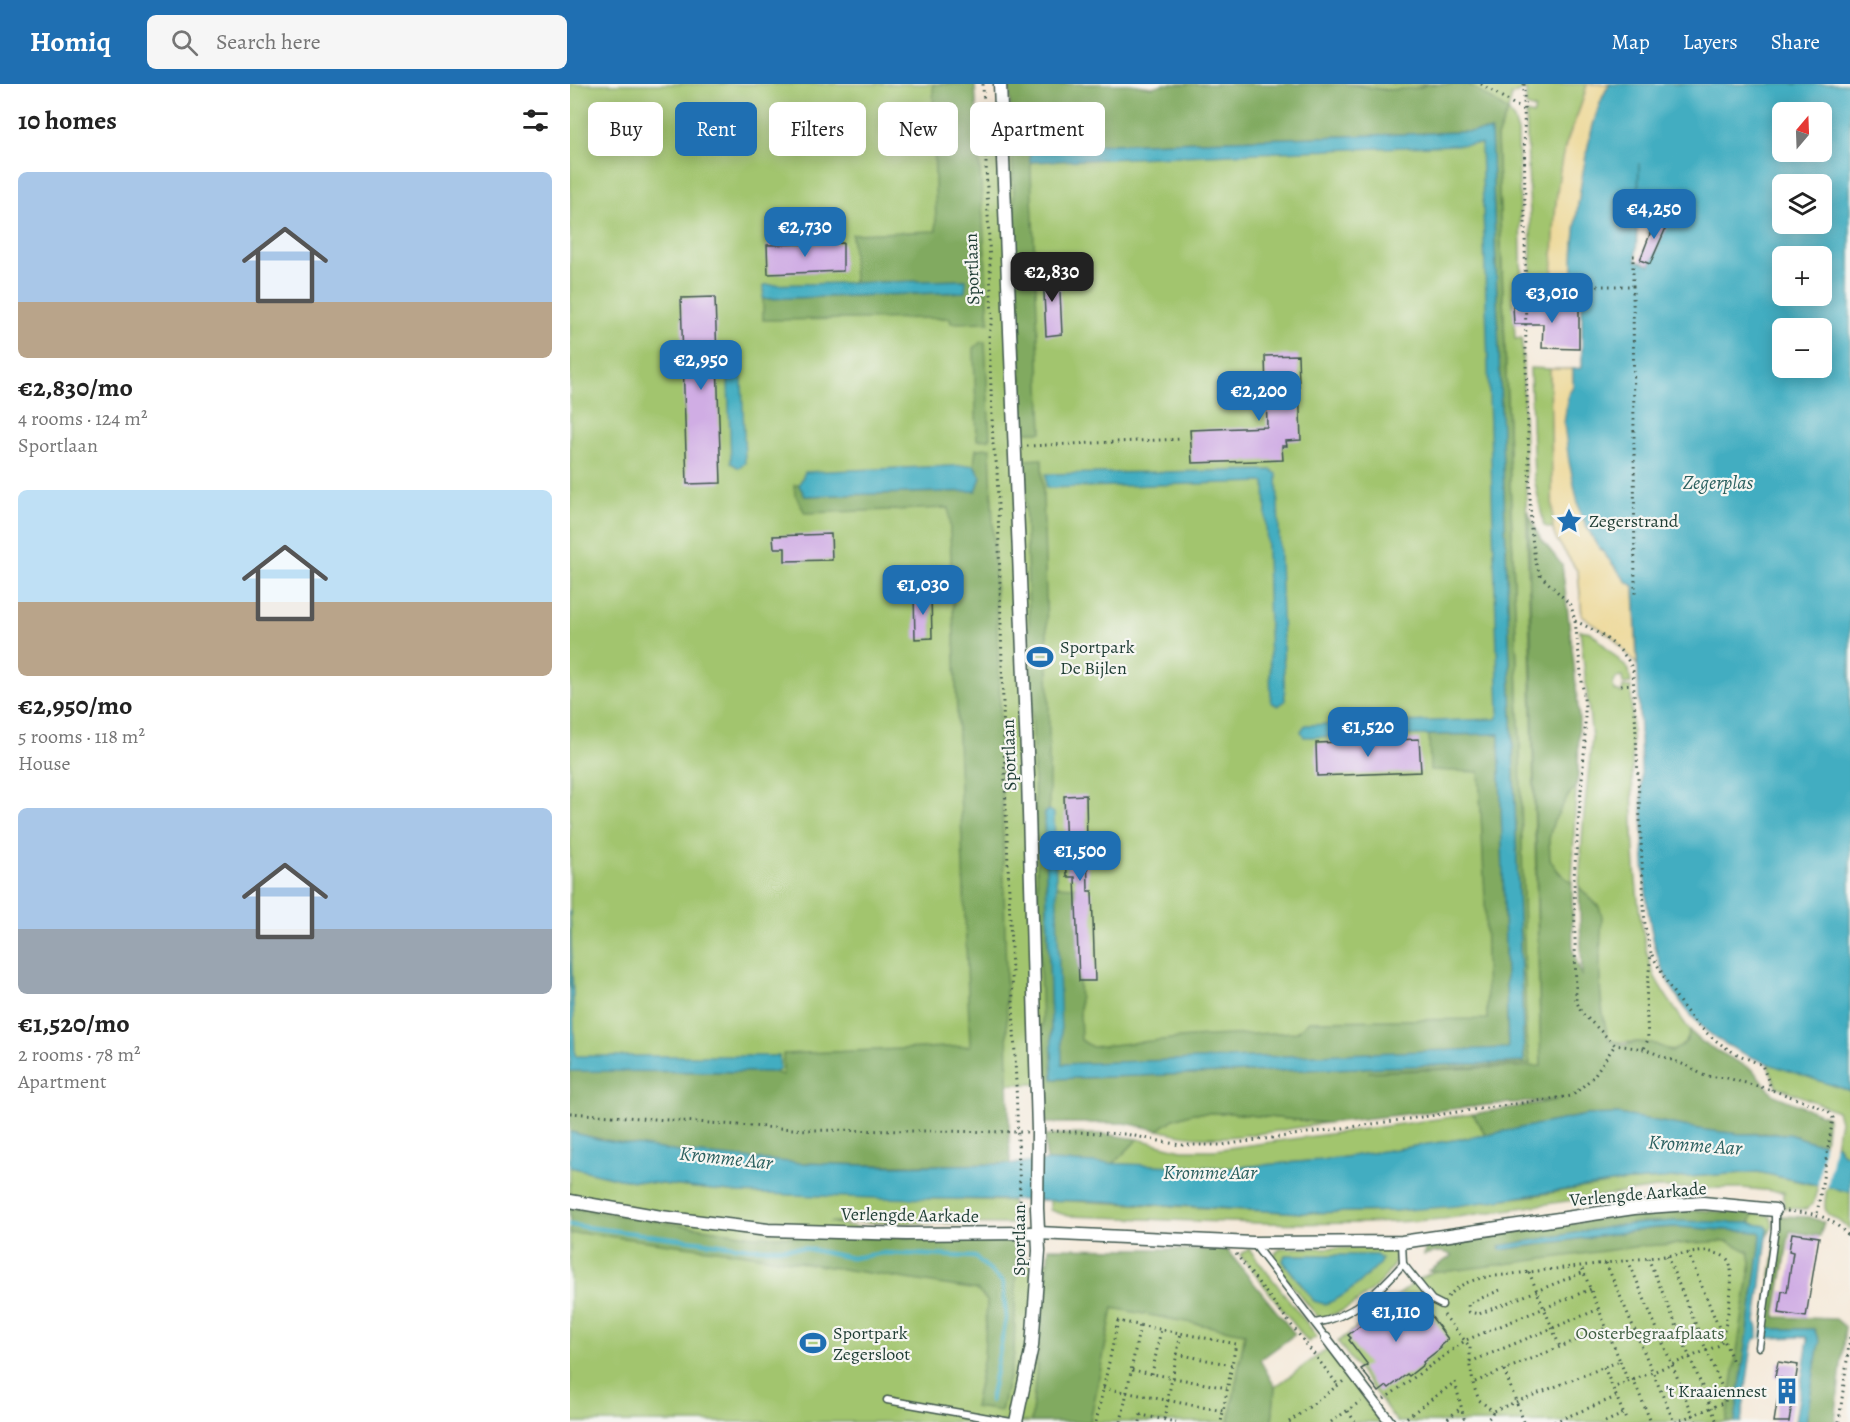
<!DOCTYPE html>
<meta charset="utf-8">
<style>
body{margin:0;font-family:Alegreya,serif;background:#f6f6f6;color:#222;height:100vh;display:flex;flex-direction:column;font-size:22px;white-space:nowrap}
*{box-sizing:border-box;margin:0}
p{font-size:20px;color:#767676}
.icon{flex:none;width:33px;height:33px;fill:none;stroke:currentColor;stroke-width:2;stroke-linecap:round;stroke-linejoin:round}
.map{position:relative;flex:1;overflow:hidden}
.details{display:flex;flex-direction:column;background:#fff;width:570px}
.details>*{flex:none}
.guide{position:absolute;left:18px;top:18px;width:570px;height:54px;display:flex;gap:12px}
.needle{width:39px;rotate:19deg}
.buttons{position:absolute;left:1202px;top:18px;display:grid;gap:12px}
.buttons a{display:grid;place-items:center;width:60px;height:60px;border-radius:9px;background:#fff;box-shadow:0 3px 15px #0003;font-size:30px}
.price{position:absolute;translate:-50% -51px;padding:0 14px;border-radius:12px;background:#1f6fb2;color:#fff;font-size:20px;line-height:39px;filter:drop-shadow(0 2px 3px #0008)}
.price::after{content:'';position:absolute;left:50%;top:36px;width:18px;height:14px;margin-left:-9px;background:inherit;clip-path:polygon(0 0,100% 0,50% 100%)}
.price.selected{background:#222;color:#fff}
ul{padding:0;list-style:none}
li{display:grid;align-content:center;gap:12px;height:318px;padding:0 18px}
li span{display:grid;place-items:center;height:186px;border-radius:9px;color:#555}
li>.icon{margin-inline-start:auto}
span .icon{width:108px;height:108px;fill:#fffc;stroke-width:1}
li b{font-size:26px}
h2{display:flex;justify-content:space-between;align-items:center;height:72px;padding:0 18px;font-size:26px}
.chip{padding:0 21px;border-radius:9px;background:#fff;box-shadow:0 3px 15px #0003;font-size:21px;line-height:54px}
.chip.selected{background:#1f6fb2;color:#fff}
header{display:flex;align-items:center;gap:36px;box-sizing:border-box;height:84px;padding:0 30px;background:#1f6fb2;color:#fff}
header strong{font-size:28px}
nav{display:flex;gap:33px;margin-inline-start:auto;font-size:21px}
.search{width:420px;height:54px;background:#f6f6f6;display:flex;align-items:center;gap:15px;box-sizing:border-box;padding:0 21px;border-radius:9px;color:#767676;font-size:22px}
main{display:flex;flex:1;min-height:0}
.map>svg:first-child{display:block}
</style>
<header>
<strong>Homiq</strong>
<div class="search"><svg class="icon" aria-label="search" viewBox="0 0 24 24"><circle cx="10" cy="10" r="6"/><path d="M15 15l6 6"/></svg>Search here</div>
<nav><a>Map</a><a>Layers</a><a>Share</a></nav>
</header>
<main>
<section class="details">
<h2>10 homes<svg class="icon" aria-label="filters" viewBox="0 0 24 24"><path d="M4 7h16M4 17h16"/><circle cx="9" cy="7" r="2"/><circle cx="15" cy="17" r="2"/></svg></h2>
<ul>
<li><span style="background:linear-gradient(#a9c7e8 70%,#b9a48a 0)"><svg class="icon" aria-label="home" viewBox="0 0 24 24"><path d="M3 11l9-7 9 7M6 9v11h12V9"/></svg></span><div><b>€2,830/mo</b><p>4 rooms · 124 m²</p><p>Sportlaan</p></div></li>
<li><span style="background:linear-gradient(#bfe0f5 60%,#b9a48a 0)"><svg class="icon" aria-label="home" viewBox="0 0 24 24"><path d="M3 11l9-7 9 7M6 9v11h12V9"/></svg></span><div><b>€2,950/mo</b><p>5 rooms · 118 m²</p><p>House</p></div></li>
<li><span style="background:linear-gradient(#a9c7e8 65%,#9aa5b1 0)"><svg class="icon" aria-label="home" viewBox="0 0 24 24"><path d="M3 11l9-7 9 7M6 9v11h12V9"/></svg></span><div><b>€1,520/mo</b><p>2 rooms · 78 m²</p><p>Apartment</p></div></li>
</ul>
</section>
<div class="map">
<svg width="1280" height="1338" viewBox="0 0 1280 1338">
<rect width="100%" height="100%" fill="#f6f6f2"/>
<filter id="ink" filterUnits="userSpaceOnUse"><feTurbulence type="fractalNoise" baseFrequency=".0167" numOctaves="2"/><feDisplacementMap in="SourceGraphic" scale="12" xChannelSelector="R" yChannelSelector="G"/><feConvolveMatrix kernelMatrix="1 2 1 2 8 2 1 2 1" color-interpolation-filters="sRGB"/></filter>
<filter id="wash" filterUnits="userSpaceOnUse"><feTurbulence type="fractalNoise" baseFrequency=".008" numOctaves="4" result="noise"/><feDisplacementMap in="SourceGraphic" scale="24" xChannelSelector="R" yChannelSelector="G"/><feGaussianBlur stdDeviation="1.35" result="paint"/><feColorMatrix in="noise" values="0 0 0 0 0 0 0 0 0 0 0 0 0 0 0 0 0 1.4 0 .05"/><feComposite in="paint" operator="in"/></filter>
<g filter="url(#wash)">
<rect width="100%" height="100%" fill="#f5e9d9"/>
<!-- green -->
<g fill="#a2c56e" stroke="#608151" stroke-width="1.5" fill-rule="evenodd">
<path d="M0,0H389L391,68L459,63L921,47L942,650L950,660L927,53L938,27L898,0H1017C1012,27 997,50 992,75C983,122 984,171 981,219H961V157L956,29L963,31L965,25L956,22V5L942,11L938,27L944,36L948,48L952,213L943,212L945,255L952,254L971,983H959L960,997L0,1003Z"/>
<path d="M777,0H858C833,11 803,4 777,0Z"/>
<path d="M960,284L980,285L983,445L974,442L964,393Z"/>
<path d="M1010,546L1021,548L1059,586L1061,599L1053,600L1052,593L1046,594L1043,601L1045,607L1052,609L1053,603H1061C1064,679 1059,756 1070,831C1074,852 1076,874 1085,893C1095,912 1108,929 1120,947C1114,981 1087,958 1066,958C1053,958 1052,960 1039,956C1026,913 1030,867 1029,823L1009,803L1013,741L1022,654Z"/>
<path d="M1006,702L1002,799C994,793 984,785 980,775C972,750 991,720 1006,702Z"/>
<path d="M1197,978L1280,1007V1071H1273L1267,1061H1265L1270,1037L1267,1027L1206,1002Z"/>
<path d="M622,1029H659L756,1039C715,1045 672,1055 630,1053C616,1053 602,1049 588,1046L604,1035Z"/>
<path d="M903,1030L916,1051L762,1075L660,1084L543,1080L568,1055L612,1066H644Z"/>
<path d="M0,1083L49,1095L169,1109L442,1117L441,1140L259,1138L494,1181L478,1338H0Z"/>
<path d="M1188,1088L1248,1102L1243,1120L1236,1125L1214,1124V1108L1172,1104H1086L873,1135C748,1145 623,1136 498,1132L480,1126V1116L733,1129L824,1127L962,1112L1048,1098Z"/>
<path d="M1257,1103L1280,1108V1146C1258,1125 1251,1139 1257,1103Z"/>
<path d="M1183,1130L1198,1131L1201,1134L1203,1142L1198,1151L1196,1142L1180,1139Z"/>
<path d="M1161,1155L1175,1162L1183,1174L1156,1338H827L768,1258L849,1195L871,1184L1079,1158Z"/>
<path d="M712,1164H817L822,1165L826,1173C822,1196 772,1235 748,1233L706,1182C702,1173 704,1168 712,1164ZM715,1171L763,1172L744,1217L713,1177Z"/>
<path d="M679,1165L747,1252L738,1258L670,1171Z"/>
<path d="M543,1224L675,1249L659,1338H520Z"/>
<path d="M757,1265L811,1338H702L705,1303Z"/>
</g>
<!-- forest -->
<g fill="#81aa61" stroke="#50744a" stroke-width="1.5">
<path d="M363,0H405L419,238L381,239L380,234L193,236V215L395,208V196L284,199L282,150L366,147Z"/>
<path d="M439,0H560L582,3L594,0H777L815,6L849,4L858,0H898L938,27L927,53L950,660L956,952L960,980L798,988L971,982L958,427L969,452L992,481L1004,580L1009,635L1008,692L1006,702L998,712L983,739L979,755L980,775L989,789L1002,799L1003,867L1012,893L1009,803L1029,823L1032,832C1030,874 1026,916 1039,956L1054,961L1067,958L1082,959L1102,967C1113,962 1118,958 1120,947L1133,959L1183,986L1204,1011L1258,1033L1255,1059L1243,1058L1226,1052L1201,1049L1170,1050L1135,1046L1048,1030L1016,1031L916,1051L903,1030L989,1016L927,1020L756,1039L659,1029H623L604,1035L588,1046L555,1039H475L454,376L472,375L479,618V726L474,730L483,995L954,978L921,47L460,63L472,348H454Z"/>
<path d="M411,258H415L420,355L407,356L404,268V264Z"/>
<path d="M420,364L430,619L440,1080C293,1083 144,1083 0,1048V987L203,988L213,991V970L400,962L379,424L235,429L225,410L224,401H229L235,412L406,407L411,393L404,381L406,365Z"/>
<path d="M929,650L938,965L492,980L485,802L506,803L511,956L522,963L620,953L727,948L739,937L917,935L915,814L909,688L860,686L859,651Z"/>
<path d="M495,1050H534L568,1055L543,1080L476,1077L475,1052Z"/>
<path d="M0,1124L184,1152L436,1155L447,1161L444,1271L431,1327L404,1323L414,1272L417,1217L407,1206L176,1170L14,1149L0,1150Z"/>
<path d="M1132,1126L1183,1130L1180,1139L1083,1138L1051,1141L929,1163L931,1166L1084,1144L1107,1143L1189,1148L1191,1149L1190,1164L1165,1338H1156L1181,1178L1179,1168L1158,1157L1072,1162L873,1188L859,1187L882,1172C873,1165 863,1169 854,1171L855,1161L1061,1130Z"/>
<path d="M1210,1132L1239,1133L1254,1138L1250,1152L1220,1147L1205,1233L1266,1235L1275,1243L1265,1338H1236L1249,1257L1244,1245H1193Z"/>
<path d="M479,1164L657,1166L725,1250L690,1276L705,1303L702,1338H659L675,1249L543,1224L520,1338H461Z"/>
</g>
<!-- sand -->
<g fill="#eeda9e" stroke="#868c69" stroke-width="1.5">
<path d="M1017,0H1040C1017,32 1004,140 1003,181C1003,194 1005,206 1005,219H981C984,171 983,122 992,75C997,50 1012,27 1017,0Z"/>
<path d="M980,285H1003V302L998,311L1010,428L1025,458L1057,498L1064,501L1067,581L1042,553L1012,532L1008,488L985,453L983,445Z"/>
</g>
<!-- water -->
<g fill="#42adc1" stroke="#30757a" stroke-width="1.5" fill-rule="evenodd">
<path d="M1040,0H1280V1007C1235,991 1161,974 1128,939C1111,921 1095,896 1088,873C1073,824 1074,770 1072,720C1070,647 1068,574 1064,502L1057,498L1025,458L1010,429L999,377L994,340L998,311L1003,302V285L1012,284V219H1005C1005,206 1003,194 1003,181C1004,140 1017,32 1040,0ZM1212,28H1251V68H1212ZM1069,79L1068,129L1074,117L1089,123L1077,149L1091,154L1080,181L1066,177ZM1212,100H1251V140H1212ZM1212,172H1251V212H1212ZM1212,244H1251V284H1212Z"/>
<path d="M921,47L954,978L483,995L474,729L479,726L484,729L492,980L938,964L929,650L734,653L731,647L735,641L926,635L929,629L911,60L460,78L459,63Z"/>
<path d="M396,196L395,208L193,215L194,201Z"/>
<path d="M163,266L171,269L175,379L169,384L161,379L157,270Z"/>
<path d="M404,381L411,393L406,407L235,412L229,401L235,388Z"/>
<path d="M701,386L707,390L715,617L708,622L701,618L695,398L476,404V390Z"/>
<path d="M0,826L5,972H209L210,985L203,988L0,987Z"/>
<path d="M1048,1030L1135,1046L1170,1050H1219L1243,1058L1267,1061L1273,1070L1280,1071V1108L1188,1088L1048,1098L887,1122L824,1127L733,1129L530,1117L304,1114L169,1109L49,1095L0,1083V1048L28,1055L109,1068L230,1079L323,1082L440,1080L476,1077L660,1084L762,1075L916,1051L1016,1031Z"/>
<path d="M1106,1137L1180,1139L1196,1142L1198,1145L1186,1238L1188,1244V1254L1185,1255L1182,1261L1171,1338H1165L1190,1164L1191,1150L1189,1148L1107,1143L1084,1144L930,1166V1162L1051,1141Z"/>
<path d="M715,1171H806L811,1175L810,1179C797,1192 774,1216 754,1220L744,1217L713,1177Z"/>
<path d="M1193,1245H1244L1249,1257L1236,1338H1225L1238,1256L1236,1253L1192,1254Z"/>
</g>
<!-- pier -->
<path fill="#f5e9d9" d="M1255,1056L1265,1058L1257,1106L1247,1105Z"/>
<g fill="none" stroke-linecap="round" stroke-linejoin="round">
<!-- stream -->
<path stroke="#42adc1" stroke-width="4.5" d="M0,1141L181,1164H233L282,1174L313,1169L405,1173L433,1198L436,1235L420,1317"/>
</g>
<g id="blocks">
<!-- building -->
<g fill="#d0ade4">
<path d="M1074,117L1089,124L1082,139L1067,133Z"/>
<path d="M1087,132L1099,137L1080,180L1070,176Z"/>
<path d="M273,159V187L198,190L197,161Z"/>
<path d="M473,187H489L492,250L476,252Z"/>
<path d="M145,213L151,399L117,400L111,214Z"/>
<path d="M943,222L1009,223V265L972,264L973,240H944Z"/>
<path d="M728,271L731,356L716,357L717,362H712L713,376L622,379L620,346L697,343L695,272Z"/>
<path d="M261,450L262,476L215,477V464H204L203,452Z"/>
<path d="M344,510H361L362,554L345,555Z"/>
<path d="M849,655L851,688L747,692L746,659Z"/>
<path d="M516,711L518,807H522L525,897H509L505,793H497L494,712Z"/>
<path d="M1222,1149L1249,1153L1236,1233L1209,1229L1212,1207L1217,1208L1223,1168L1219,1167Z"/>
<path d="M831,1211L833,1214L835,1213L854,1237L861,1232L878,1255L870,1262L871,1264L853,1278L854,1280L839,1292L837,1290L819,1304L817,1302L809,1308L791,1285L798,1281L779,1256L781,1254L778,1251Z"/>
<path d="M1208,1278L1228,1281L1219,1338H1204L1211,1294L1205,1293Z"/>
</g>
</g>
</g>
<g filter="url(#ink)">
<use href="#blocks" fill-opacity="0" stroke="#3f574d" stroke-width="1.5"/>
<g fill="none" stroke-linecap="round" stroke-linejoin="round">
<!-- service casing -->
<g stroke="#3f574d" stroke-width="9">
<g id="service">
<path d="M683,1159L756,1254"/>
<path d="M833,1180L862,1216L872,1221"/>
<path d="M745,1239C782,1234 809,1207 833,1180L832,1158"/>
<path d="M1189,1263L1205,1145V1126"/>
<path d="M317,1316L441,1338"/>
</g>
</g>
<!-- pedestrian casing -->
<g stroke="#3f574d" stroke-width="12">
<path id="pedestrian" d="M756,1254L820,1338"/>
</g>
<!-- minor casing -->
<g stroke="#3f574d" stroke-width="15">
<g id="minor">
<path d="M430,0L458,693L468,1047L467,1124L469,1167L462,1262L446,1338"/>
<path d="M0,1117L91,1133L198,1146L337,1150L468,1149L683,1159L832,1158L1064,1124L1133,1119L1205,1126"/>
</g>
</g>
<!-- path -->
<g stroke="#3f574d" stroke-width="3" stroke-dasharray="1.5 4.5" stroke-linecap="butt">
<path d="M413,0L422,235L419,251L423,360L427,383L435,698L451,1137"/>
<path d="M911,0L953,26"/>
<path d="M954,0L956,280L961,445L965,476L970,491L1001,521L1005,537L1015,623V658L1004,793L1006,916L1011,928L1045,961L1074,965L1117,982L1135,992L1157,994L1202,1006L1248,1022L1258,1028L1263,1034L1247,1130"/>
<path d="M961,202H1063L1065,510"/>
<path d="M1063,202V172H1068"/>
<path d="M457,362L612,355"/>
<path d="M1005,537C1026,546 1056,564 1063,587L1075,842L1081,869L1076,915L1078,955L1074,965"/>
<path d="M1051,601L1063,600"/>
<path d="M1082,871C1104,911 1118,939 1158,965C1168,971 1181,976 1192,981L1202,1006"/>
<path d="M0,1029L237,1046L457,1048"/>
<path d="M481,1047L555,1050L610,1061H652L1002,1012L1023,993L1045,961"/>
<path d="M1217,1127C1248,1130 1257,1130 1280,1153"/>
<path d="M452,1162L453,1185"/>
<path d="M1118,1169L1164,1280"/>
<path d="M666,1170L768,1301"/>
<path d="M1097,1172L1156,1313L1155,1318L1106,1338"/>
<path d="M1078,1174L1147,1338"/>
<path d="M1058,1176L1126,1338"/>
<path d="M1036,1179L1104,1338"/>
<path d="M959,1188L990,1263"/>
<path d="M930,1206L898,1220L899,1228L909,1230L1014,1188"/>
<path d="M878,1213C889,1200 901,1196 917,1193L1137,1167C1144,1169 1153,1170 1158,1176C1167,1188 1156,1246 1150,1261L1043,1304"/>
<path d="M874,1231L900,1263V1283L904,1303L909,1316L923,1327L1050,1277L1011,1182"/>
<path d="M607,1270L662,1281"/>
<path d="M1050,1277L1058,1297"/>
<path d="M900,1278L1029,1225"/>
<path d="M1034,1283L1057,1338"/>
<path d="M562,1286L657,1304"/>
<path d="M934,1286L954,1338"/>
<path d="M582,1290L591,1245"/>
<path d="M1063,1295L1081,1338"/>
<path d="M905,1298L1036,1244"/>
<path d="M533,1304L653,1327"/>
<path d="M814,1315L896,1256L1021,1205"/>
<path d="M778,1327L785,1338"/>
<path d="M594,1335L611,1249"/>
<path d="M832,1337L885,1298L895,1338"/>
<path d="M526,1338L548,1237L666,1260L651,1338"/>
<path d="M551,1338L570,1241"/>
<path d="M570,1338L571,1331L606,1338"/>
<path d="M719,1338L775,1296"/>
<path d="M761,1338L791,1317"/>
<path d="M873,1338L891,1324"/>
<path d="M914,1338L921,1332L923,1327"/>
<path d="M984,1338L1046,1313"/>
<path d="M1035,1338L1053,1330"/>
<path d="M1269,1338L1280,1253"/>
</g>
<!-- service -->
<use href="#service" stroke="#fff" stroke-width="6"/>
<!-- pedestrian -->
<use href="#pedestrian" stroke="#fff" stroke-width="9"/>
<!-- minor -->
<use href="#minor" stroke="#fff" stroke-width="12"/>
</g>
</g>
<!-- icons -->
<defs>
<g id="sight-bare" transform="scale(2.07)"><path d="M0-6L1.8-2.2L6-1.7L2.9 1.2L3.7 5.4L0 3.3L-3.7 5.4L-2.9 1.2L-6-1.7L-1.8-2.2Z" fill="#1f6fb2" stroke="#f6f6f2" stroke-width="2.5" paint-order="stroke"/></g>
<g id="stadium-bare" transform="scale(2.07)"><path d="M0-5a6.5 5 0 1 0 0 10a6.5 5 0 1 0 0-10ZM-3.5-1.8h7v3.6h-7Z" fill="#1f6fb2" stroke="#f6f6f2" stroke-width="2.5" paint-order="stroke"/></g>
<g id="building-bare" transform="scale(2.07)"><path d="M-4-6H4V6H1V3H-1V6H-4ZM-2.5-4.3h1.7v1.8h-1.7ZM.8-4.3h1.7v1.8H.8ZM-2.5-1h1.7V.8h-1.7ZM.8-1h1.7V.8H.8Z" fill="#1f6fb2" stroke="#f6f6f2" stroke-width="2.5" paint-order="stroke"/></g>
</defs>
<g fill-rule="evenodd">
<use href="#sight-bare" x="999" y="437"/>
<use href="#stadium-bare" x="470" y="573"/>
<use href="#stadium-bare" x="243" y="1259"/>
<use href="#building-bare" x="1217" y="1307"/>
</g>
<g text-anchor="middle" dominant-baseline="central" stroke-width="4.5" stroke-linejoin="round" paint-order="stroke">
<!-- street labels -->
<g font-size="18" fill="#1f3d34" stroke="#f6f6f2">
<text transform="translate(402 185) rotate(-92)">Sportlaan</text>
<text transform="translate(439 671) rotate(-92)">Sportlaan</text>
<text transform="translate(1068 1110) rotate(-5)">Verlengde Aarkade</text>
<text transform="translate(340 1131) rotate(1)">Verlengde Aarkade</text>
<text transform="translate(449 1156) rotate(-90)">Sportlaan</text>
</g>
<!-- poi labels -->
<g font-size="18" fill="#1f3d34" stroke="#f6f6f2" text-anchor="start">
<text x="1019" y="437">Zegerstrand</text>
<text x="490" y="563">Sportpark<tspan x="490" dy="21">De Bijlen</tspan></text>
<text x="263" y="1249">Sportpark<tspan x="263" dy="21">Zegersloot</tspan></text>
<text x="1197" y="1307" text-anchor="end">'t Kraaiennest</text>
</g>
<!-- park labels -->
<g font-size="18" fill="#405f42" stroke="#f6f6f2">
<text x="1080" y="1249">Oosterbegraafplaats</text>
</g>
<!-- water labels -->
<g font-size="20" font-style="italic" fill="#2a5f5e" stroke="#f6f6f2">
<text x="1148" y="398">Zegerplas</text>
<text transform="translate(1125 1061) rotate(4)">Kromme Aar</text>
<text transform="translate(156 1074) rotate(6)">Kromme Aar</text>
<text x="640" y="1088">Kromme Aar</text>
</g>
</g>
</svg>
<div class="buttons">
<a><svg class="needle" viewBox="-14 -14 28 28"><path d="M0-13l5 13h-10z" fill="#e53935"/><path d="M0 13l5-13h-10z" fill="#767676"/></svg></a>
<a><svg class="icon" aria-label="layers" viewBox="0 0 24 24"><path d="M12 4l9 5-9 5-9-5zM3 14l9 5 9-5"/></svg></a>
<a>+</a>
<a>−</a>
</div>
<b class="price" style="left:1084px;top:156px">€4,250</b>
<b class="price" style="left:235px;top:174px">€2,730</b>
<b class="price selected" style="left:482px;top:219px">€2,830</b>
<b class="price" style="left:982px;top:240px">€3,010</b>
<b class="price" style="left:131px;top:307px">€2,950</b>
<b class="price" style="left:689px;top:338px">€2,200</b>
<b class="price" style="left:353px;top:532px">€1,030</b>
<b class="price" style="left:798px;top:674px">€1,520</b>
<b class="price" style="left:510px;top:798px">€1,500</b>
<b class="price" style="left:826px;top:1259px">€1,110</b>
<div class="guide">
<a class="chip">Buy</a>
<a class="chip selected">Rent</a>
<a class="chip">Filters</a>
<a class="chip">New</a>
<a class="chip">Apartment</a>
</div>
</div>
</main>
